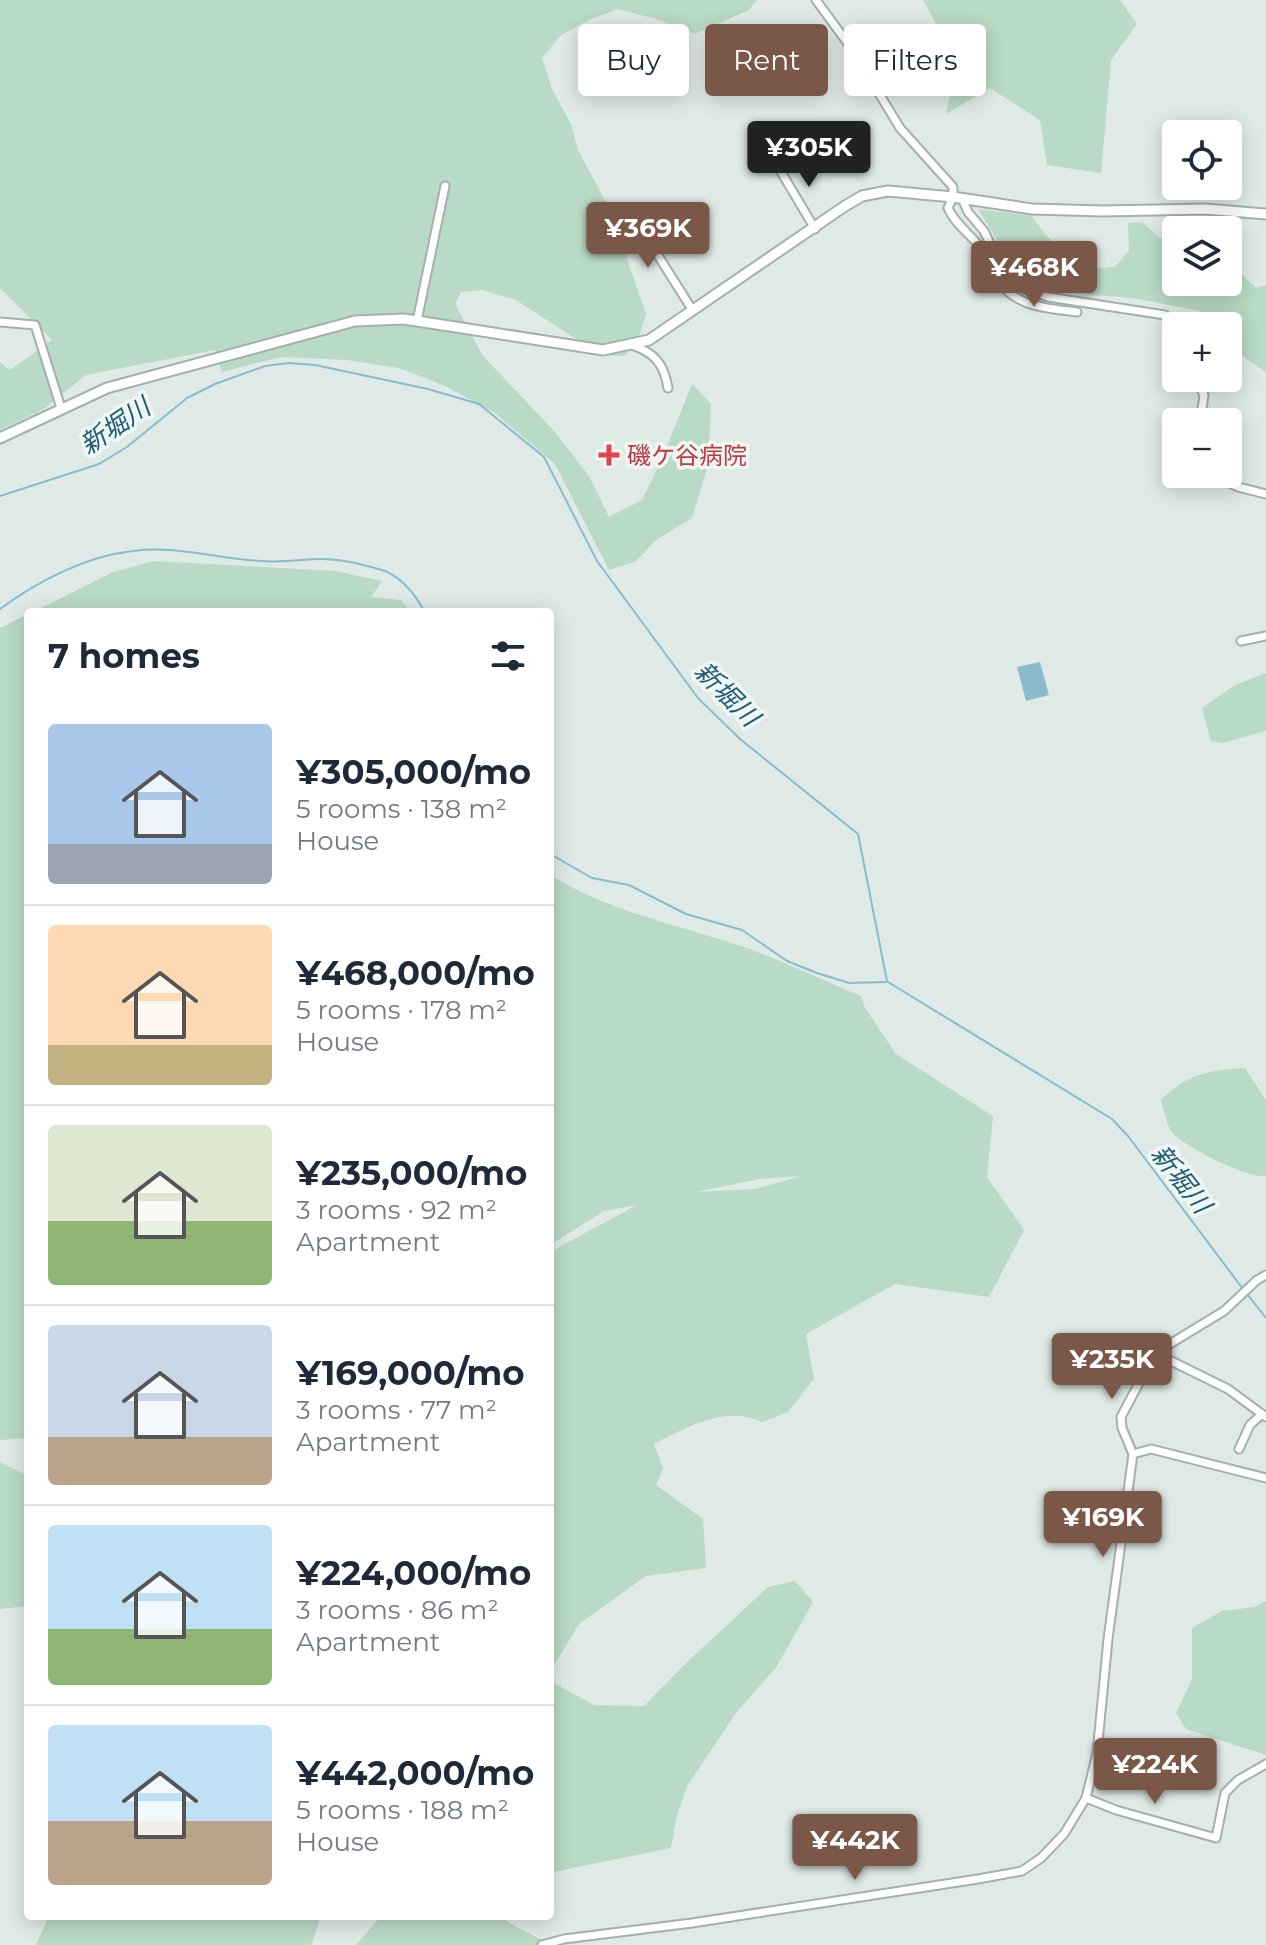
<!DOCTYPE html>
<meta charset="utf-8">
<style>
body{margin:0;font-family:Montserrat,"Noto Sans JP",sans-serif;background:#f6f6f7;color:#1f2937;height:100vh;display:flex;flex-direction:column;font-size:30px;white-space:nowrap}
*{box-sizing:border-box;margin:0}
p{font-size:26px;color:#747a83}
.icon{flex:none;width:44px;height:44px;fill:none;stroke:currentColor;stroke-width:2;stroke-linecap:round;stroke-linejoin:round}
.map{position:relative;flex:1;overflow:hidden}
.panel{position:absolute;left:24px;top:608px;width:530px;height:1312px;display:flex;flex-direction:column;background:#fff;border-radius:8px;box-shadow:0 4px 20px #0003}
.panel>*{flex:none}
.top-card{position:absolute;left:578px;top:24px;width:568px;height:72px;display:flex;gap:16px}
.buttons{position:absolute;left:1162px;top:120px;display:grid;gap:16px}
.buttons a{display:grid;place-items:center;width:80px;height:80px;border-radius:8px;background:#fff;box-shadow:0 4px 20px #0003;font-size:40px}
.price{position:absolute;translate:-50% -68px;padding:0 18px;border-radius:8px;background:#7b5747;color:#fff;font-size:26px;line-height:52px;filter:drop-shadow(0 2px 4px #0008)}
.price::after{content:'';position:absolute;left:50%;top:48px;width:24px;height:18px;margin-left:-12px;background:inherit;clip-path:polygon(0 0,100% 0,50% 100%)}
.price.on{background:#222;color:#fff}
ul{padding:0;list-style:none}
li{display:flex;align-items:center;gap:24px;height:200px;padding:0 24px}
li+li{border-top:2px solid #e0e1e3}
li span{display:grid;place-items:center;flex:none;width:224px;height:160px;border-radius:8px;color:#555}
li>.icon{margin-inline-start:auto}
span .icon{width:96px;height:96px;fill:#fffc;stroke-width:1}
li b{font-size:34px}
h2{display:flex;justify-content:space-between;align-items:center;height:96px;padding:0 24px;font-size:34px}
.tag{padding:0 28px;border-radius:8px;background:#fff;box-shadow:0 4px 20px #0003;font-size:28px;line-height:72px}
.tag.on{background:#7b5747;color:#fff}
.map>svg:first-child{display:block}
</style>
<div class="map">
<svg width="1266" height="1945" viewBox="0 0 1266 1945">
<rect width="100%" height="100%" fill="#dfeae6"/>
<!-- green -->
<g fill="#b9dac6" fill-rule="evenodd">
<path d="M0,0H757L749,10L694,34L656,19L618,9L589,20L560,36L542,58L552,89L571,124L578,150L609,208L646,314L637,343L624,356H602L516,300L482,290L461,292L455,304L483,356L554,431L589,476L609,517L642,500L661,461L692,384L711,404L708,465L692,518L656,540L636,561L609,570L555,464L495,413L445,386L399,368L347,360L281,357L222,372L215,350L86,375L44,409L0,430V362L10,370L52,340L0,288Z"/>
<path d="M923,0H1120L1137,24L1111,60L1101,173L1047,165L1040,120L990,88L946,114L957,61Z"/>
<path d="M978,209L1032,216C1046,237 1064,259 1090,267C1097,270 1108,267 1116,266L1129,250L1128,223L1142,222L1160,238L1176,241V282H1228V261L1256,288L1266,285V372C1248,360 1228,350 1228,326H1220L1200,311L1133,298L1093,295L1037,282L1002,248Z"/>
<path d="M154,561L336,571L382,581L371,597L401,600L411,612H33L113,572Z"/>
<path d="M28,614V1438L0,1440V628Z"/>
<path d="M1266,673V731L1222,743L1211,741L1202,708L1235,685Z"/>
<path d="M550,874C598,908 678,925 735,944C778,958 819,979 861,996L865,1008L896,1054L993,1116L987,1177L1024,1230L989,1297L895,1284L806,1334L814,1379L788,1412L762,1422C725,1405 688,1427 654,1444L663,1468L656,1485L703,1519L706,1568L646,1576L579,1624L550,1672V1252L637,1205L604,1211L550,1245ZM802,1176L755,1189L696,1192L759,1179Z"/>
<path d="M1245,1068L1266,1100V1176C1248,1179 1182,1146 1171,1131C1166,1123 1164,1110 1161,1100C1187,1074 1209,1070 1245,1068Z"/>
<path d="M0,1462L28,1476V1606L0,1609Z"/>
<path d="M795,1581L813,1602L777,1666L736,1713L687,1786L677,1815L671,1848L553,1872L550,1871V1681L594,1705L644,1706L686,1663L768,1587Z"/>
<path d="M1266,1601V1755L1186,1729L1176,1713L1192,1679V1628L1222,1611L1255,1607Z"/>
<path d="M49,1916H321L311,1945H36Z"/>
<path d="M381,1916H497L551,1945H356Z"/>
</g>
<!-- water -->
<path fill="#89bbcd" d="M1040,662L1049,695L1026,701L1017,667Z"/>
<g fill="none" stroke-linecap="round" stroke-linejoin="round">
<!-- stream -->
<g stroke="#89bbcd" stroke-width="2">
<path d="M0,496L99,464L127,447L187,398L215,384L265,366L289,363L315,365L428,389L479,404L544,457L597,561L698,698L740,739L858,834L887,981"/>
<path d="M0,609C38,581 86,556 133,551C177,545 217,559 261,561C282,563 301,559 322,559C340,559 365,565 382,570C401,576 416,596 425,612"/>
<path d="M550,854L592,878L629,885L686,914L742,930L787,961L817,973L849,983L886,982"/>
<path d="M888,982L1112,1119L1128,1136L1243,1289"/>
<path d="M1247,1294L1266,1318"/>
</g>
<!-- minor casing -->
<g stroke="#a2b1ad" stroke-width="11">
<g id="minor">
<path d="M816,0L852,49L900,128L953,187V197L948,208C955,224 969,233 980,247C986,255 989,266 994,275C1013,307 1044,308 1077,312"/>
<path d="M777,165L815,229"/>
<path d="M962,198L968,212L984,231L1000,264L1025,289L1048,297L1165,315L1176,338"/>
<path d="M630,211L693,311"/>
<path d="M417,321L445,186"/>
<path d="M0,322L35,325L61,408"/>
<path d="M632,345C655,353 664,364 668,388"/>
<path d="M1196,378L1204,395L1200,422"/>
<path d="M1211,474L1238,487L1266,494"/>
<path d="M1241,641L1266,636"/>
<path d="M1155,1353L1228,1389L1266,1417"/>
<path d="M1239,1449L1250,1425L1262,1414"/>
<path d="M1133,1454L1151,1449L1266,1478"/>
<path d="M1086,1798L1116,1810L1216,1838L1225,1793L1238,1780L1266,1764"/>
<path d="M542,1945L564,1939L692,1923L978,1879L1022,1871L1041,1858L1064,1834L1086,1798L1097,1753L1108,1639L1133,1454L1122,1428L1121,1417L1155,1353L1224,1311L1257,1280L1266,1275"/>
</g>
</g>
<!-- tertiary casing -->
<g stroke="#a2b1ad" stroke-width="13">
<path id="tertiary" d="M0,438L107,388L355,321L404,319L603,350L649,340L845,206L862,196L888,191L953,197L1032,209L1103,211L1205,209L1266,214"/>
</g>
<!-- minor -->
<use href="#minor" stroke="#fff" stroke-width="7"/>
<!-- tertiary -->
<use href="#tertiary" stroke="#fff" stroke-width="9"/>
</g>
<!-- markers -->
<path fill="#e0444e" stroke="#eff7f4" stroke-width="3" d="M605 443h8v8h8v8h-8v8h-8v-8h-8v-8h8z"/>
<g text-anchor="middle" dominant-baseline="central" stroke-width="7" stroke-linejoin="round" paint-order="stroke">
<!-- health labels -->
<g font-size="24" fill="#be3a42" stroke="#eff7f4" text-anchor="start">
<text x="627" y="455">磯ケ谷病院</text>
</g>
<!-- water labels -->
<g font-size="26" font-style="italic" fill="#1e5a72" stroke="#eff7f4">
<text transform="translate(115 426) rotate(-34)">新堀川</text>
<text transform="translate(727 694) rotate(45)">新堀川</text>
<text transform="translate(1181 1179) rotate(52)">新堀川</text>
</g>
</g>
</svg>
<div class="buttons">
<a><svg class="icon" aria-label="locate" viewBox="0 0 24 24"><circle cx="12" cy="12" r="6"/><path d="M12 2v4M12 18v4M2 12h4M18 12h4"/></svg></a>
<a><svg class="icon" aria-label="layers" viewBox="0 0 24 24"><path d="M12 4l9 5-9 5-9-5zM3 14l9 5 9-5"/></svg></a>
<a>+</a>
<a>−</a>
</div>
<b class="price on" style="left:809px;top:189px">¥305K</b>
<b class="price" style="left:648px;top:270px">¥369K</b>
<b class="price" style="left:1034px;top:309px">¥468K</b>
<b class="price" style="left:1112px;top:1401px">¥235K</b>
<b class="price" style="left:1103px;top:1559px">¥169K</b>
<b class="price" style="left:1155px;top:1806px">¥224K</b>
<b class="price" style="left:855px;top:1882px">¥442K</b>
<div class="top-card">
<a class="tag">Buy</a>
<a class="tag on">Rent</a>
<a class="tag">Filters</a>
</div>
<section class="panel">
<h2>7 homes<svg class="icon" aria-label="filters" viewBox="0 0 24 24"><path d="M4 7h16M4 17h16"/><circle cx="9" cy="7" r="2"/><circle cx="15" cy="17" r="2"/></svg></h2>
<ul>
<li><span style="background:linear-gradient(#a9c7e8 75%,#9aa5b1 0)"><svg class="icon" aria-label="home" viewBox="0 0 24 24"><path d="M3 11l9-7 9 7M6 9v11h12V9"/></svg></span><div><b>¥305,000/mo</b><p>5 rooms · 138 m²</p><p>House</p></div></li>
<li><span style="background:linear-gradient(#ffd9b3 75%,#c2b280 0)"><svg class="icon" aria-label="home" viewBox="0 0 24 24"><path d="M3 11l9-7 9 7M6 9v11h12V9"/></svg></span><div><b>¥468,000/mo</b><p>5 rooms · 178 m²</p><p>House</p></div></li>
<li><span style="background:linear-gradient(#dfe7d0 60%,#8fb573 0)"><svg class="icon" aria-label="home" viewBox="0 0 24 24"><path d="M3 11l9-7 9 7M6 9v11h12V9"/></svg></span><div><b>¥235,000/mo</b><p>3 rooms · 92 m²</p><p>Apartment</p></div></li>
<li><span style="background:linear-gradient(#c9d6e8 70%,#b9a48a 0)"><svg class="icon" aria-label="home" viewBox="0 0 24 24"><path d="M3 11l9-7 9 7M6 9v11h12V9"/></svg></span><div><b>¥169,000/mo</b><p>3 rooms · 77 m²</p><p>Apartment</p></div></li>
<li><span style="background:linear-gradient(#bfe0f5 65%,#8fb573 0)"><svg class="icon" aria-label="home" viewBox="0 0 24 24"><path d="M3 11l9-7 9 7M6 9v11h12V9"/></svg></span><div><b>¥224,000/mo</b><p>3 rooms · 86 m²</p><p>Apartment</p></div></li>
<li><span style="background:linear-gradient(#bfe0f5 60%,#b9a48a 0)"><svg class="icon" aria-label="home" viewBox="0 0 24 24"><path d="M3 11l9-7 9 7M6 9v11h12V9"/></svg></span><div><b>¥442,000/mo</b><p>5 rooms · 188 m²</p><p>House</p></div></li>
</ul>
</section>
</div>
